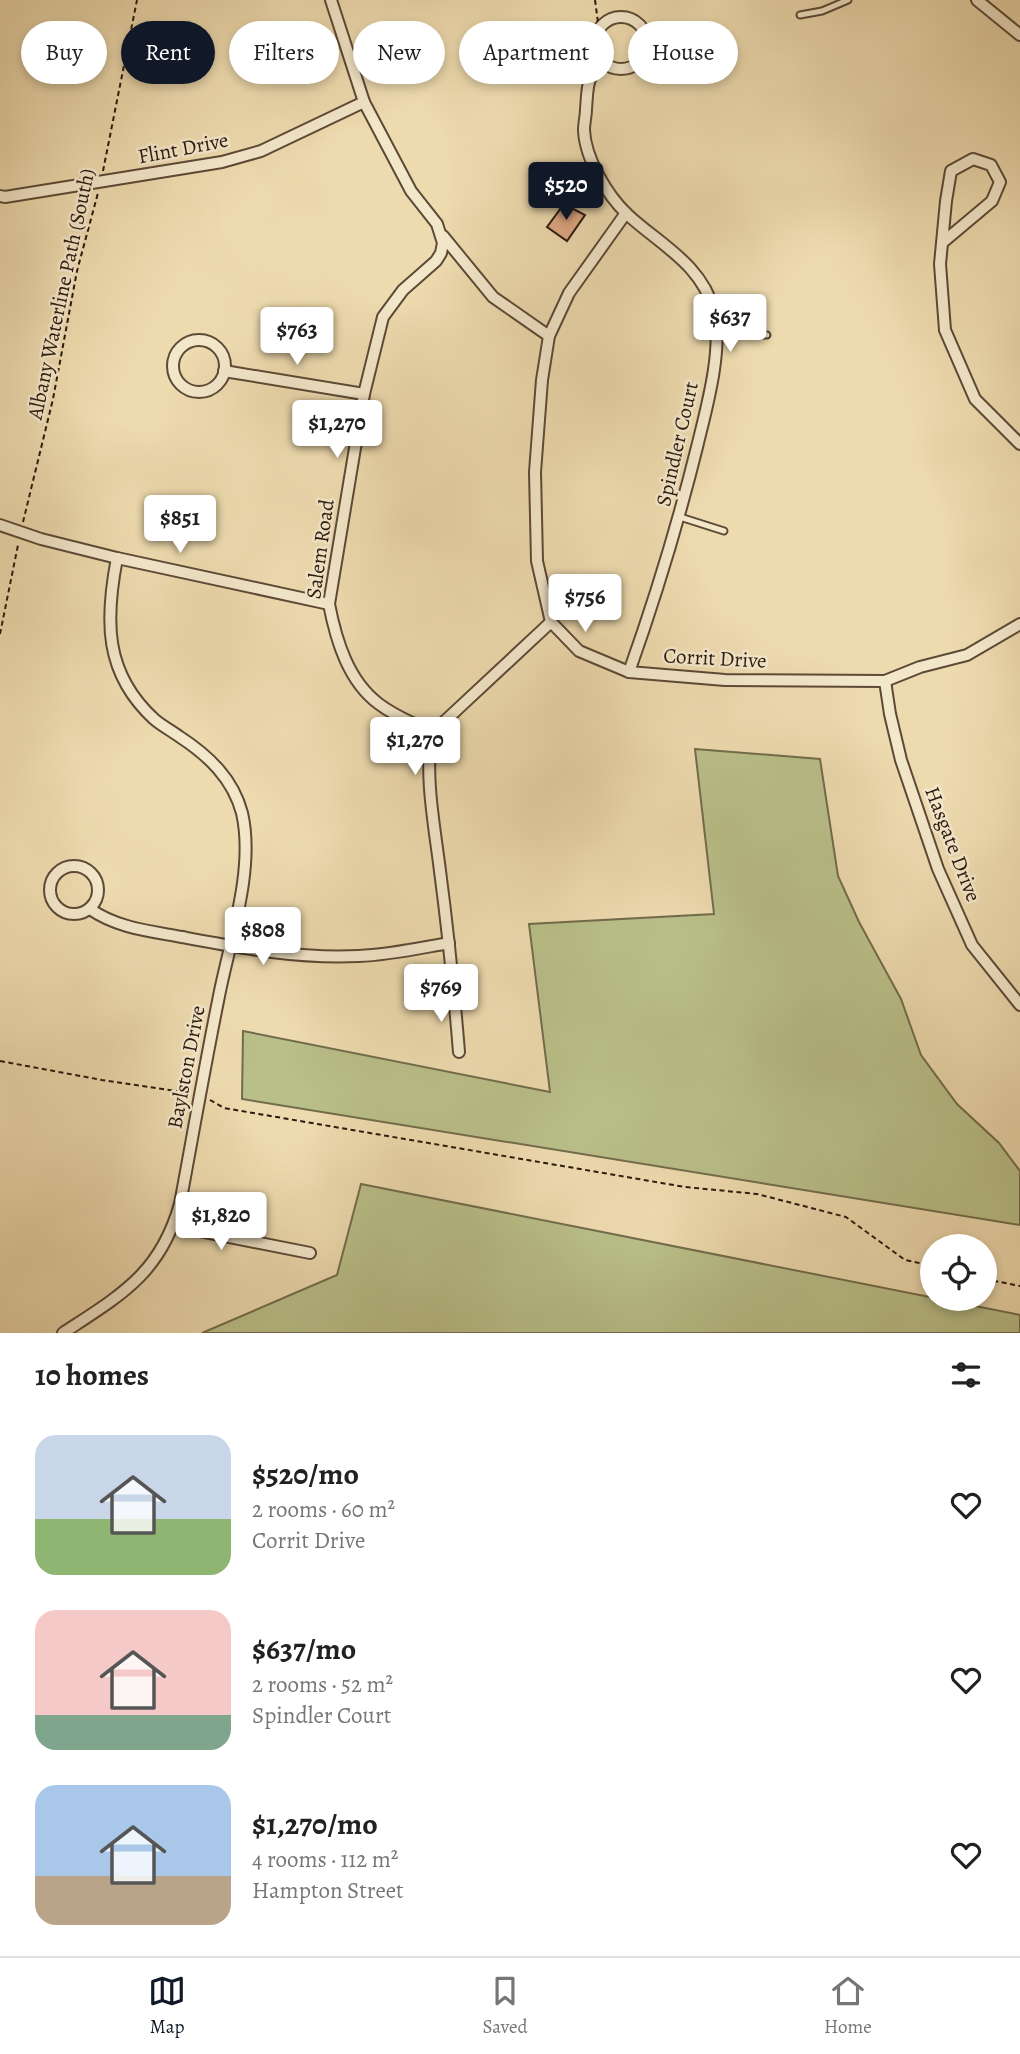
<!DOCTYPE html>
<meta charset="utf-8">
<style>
body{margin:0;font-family:Alegreya,serif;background:#f6f6f6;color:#222;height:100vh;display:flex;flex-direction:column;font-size:26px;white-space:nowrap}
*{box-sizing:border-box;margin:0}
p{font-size:23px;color:#767676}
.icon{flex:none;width:38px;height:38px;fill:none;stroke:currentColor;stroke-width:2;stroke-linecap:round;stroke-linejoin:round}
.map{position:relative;height:1333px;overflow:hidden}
.panel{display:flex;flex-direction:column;background:#fff;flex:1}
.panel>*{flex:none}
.hud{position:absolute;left:21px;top:21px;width:978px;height:63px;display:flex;gap:14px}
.controls{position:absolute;left:920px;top:1234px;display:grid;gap:14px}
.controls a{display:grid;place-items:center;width:77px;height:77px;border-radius:50%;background:#fff;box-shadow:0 4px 10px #0003;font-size:35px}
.price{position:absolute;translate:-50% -60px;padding:0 16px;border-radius:7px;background:#fff;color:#222;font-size:23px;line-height:46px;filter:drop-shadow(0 2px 4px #0008)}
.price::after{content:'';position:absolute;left:50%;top:42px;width:21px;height:16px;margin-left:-10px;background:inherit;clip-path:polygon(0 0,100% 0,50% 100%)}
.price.selected{background:#111827;color:#fff}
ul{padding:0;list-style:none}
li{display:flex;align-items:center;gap:21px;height:175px;padding:0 35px}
li span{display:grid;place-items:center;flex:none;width:196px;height:140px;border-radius:21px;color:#555}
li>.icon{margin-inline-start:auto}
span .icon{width:84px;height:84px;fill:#fffc;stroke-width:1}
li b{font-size:30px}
h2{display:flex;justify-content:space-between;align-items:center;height:84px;padding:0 35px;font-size:30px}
.pill{padding:0 24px;border-radius:32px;background:#fff;box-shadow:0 4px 10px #0003;font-size:24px;line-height:63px}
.pill.selected{background:#111827;color:#fff}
.tabs{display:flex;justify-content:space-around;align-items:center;height:98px;border-top:2px solid #e0e0e0;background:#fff;font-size:19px;color:#767676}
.tabs a{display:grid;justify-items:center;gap:4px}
.tabs .selected{color:#111827}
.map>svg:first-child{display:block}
</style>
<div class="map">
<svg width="1020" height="1333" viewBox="0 0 1020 1333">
<rect width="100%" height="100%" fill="#eddaae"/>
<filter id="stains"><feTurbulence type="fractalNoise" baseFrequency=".00286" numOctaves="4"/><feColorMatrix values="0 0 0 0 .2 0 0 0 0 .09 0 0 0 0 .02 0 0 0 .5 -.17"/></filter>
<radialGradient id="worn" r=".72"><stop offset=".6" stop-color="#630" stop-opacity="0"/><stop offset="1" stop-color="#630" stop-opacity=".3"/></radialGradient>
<!-- green -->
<g fill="#b9bf89" stroke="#726c4c" stroke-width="2">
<path d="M695,749L820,759L838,876L859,922L901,999L921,1055L957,1104L999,1143L1020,1171V1225L242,1099L243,1031L550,1092L529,924L714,914Z"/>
<path d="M361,1184L1020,1315V1333H202L337,1275Z"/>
</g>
<!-- building -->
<path fill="#dfa782" stroke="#2b190e" stroke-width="2" d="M564,204L585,215L567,241L547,227Z"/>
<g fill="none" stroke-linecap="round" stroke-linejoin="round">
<!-- lane casing -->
<g stroke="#5c4936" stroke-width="9">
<g id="lane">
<path d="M800,15L822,11L848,0"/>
<path d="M716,334L767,335"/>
<path d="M680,517L724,531"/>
</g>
</g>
<!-- street casing -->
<g stroke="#5c4936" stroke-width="14">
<g id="street">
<path d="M331,0L364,102L411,191L437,224L443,243L441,253L436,261L403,290L383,317L364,394L329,604C336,640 348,681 379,704C396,717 414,723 432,733"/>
<path d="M977,0L1020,35"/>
<circle cx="621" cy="43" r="26"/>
<path d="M602,61C586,80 588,85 586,109C586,116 584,123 584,130C585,158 607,195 627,214C659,244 702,264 714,311C723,349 707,406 698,443C679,520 656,596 629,672"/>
<path d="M0,196L5,197L222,162L261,151L364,102"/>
<path d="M626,213L569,293L549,336L542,380L535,472L537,561L551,622L579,651L629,672L725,680L885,681L920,667L967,655L1020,624"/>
<path d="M443,236L493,297L549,336"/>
<path d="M942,243L992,201L1000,182L991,165L973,159L951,171L946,201L940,264L945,330L975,399L1020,444"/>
<circle cx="199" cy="366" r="26"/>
<path d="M224,371L364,394"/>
<path d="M0,525L41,539L117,558L329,604"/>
<path d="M885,681L890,714L901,760L938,869L972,945L1020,1005"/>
<circle cx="74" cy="890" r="24"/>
<path d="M90,909C117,928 150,931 182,937C241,948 298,959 359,956C389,955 420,948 449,943"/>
<path d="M459,1052C454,991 448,931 440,871C435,829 424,775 432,733L551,622"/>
<path d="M174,1226L310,1253"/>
<path d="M63,1333C121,1295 160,1274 180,1204C193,1134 205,1065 219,996C230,940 255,869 242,813C233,779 209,756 180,737C172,731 162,726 154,719C104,673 105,620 117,558"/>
</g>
</g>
<!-- path -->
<g stroke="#2b190e" stroke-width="2" stroke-dasharray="5 3.5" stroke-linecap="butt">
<path d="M595,0L599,30"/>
<path d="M103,171L137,0"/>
<path d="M23,522L53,399L77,271L98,193"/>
<path d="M0,634L18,545"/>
<path d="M0,1061L102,1080L189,1093"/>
<path d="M210,1100L224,1108L685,1187L757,1194L846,1217L905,1260L933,1266"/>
<path d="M985,1279L1020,1286"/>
</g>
<!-- lane -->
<use href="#lane" stroke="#f3e7ca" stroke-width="5"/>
<!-- street -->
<use href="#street" stroke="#f3e7ca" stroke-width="10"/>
</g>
<g text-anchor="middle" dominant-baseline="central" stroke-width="5" stroke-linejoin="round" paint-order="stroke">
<!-- street labels -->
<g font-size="21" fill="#2b190e" stroke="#f3e7ca">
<text transform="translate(183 148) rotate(-11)">Flint Drive</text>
<text transform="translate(61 294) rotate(-78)">Albany Waterline Path (South)</text>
<text transform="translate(677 444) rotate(-77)">Spindler Court</text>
<text transform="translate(320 549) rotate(-82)">Salem Road</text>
<text transform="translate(715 658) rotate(3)">Corrit Drive</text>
<text transform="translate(953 844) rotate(69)">Hasgate Drive</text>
<text transform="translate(186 1067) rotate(-79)">Baylston Drive</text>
</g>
</g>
<rect width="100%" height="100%" filter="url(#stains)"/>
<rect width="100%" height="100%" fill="url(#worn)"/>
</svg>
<div class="controls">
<a><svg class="icon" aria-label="locate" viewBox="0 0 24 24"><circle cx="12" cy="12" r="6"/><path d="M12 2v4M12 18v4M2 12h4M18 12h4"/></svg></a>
</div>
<b class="price selected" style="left:566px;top:222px">$520</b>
<b class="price" style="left:730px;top:354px">$637</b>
<b class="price" style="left:297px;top:367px">$763</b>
<b class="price" style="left:337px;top:460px">$1,270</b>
<b class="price" style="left:180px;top:555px">$851</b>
<b class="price" style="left:585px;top:634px">$756</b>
<b class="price" style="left:415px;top:777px">$1,270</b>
<b class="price" style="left:263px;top:967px">$808</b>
<b class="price" style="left:441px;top:1024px">$769</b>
<b class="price" style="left:221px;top:1252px">$1,820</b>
<div class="hud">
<a class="pill">Buy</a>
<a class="pill selected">Rent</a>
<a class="pill">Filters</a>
<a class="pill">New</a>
<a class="pill">Apartment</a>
<a class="pill">House</a>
</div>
</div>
<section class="panel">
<h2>10 homes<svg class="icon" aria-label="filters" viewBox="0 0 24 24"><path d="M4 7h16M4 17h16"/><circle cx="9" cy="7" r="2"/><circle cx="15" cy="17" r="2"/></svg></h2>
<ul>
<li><span style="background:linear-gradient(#c9d6e8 60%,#8fb573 0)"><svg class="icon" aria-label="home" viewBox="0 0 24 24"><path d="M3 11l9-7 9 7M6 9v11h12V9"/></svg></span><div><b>$520/mo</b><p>2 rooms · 60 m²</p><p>Corrit Drive</p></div><svg class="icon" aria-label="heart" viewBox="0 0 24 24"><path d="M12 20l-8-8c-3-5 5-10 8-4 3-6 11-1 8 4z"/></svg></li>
<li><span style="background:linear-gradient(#f6c9c9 75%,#7fa58c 0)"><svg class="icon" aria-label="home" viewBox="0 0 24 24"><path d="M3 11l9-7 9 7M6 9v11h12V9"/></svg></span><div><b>$637/mo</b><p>2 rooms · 52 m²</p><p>Spindler Court</p></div><svg class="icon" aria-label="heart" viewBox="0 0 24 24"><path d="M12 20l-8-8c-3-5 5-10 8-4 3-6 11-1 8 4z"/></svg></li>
<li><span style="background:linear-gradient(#a9c7e8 65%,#b9a48a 0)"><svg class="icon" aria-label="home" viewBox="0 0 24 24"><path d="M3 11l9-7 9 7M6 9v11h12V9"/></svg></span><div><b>$1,270/mo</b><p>4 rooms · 112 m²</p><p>Hampton Street</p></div><svg class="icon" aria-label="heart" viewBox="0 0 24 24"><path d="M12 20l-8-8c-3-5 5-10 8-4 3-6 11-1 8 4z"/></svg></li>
</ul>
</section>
<nav class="tabs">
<a class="selected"><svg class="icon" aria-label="map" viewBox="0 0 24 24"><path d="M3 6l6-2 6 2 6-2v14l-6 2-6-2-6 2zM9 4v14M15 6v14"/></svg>Map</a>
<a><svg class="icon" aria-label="saved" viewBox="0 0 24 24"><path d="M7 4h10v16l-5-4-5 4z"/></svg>Saved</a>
<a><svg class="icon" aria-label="home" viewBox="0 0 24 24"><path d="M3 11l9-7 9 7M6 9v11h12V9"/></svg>Home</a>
</nav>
